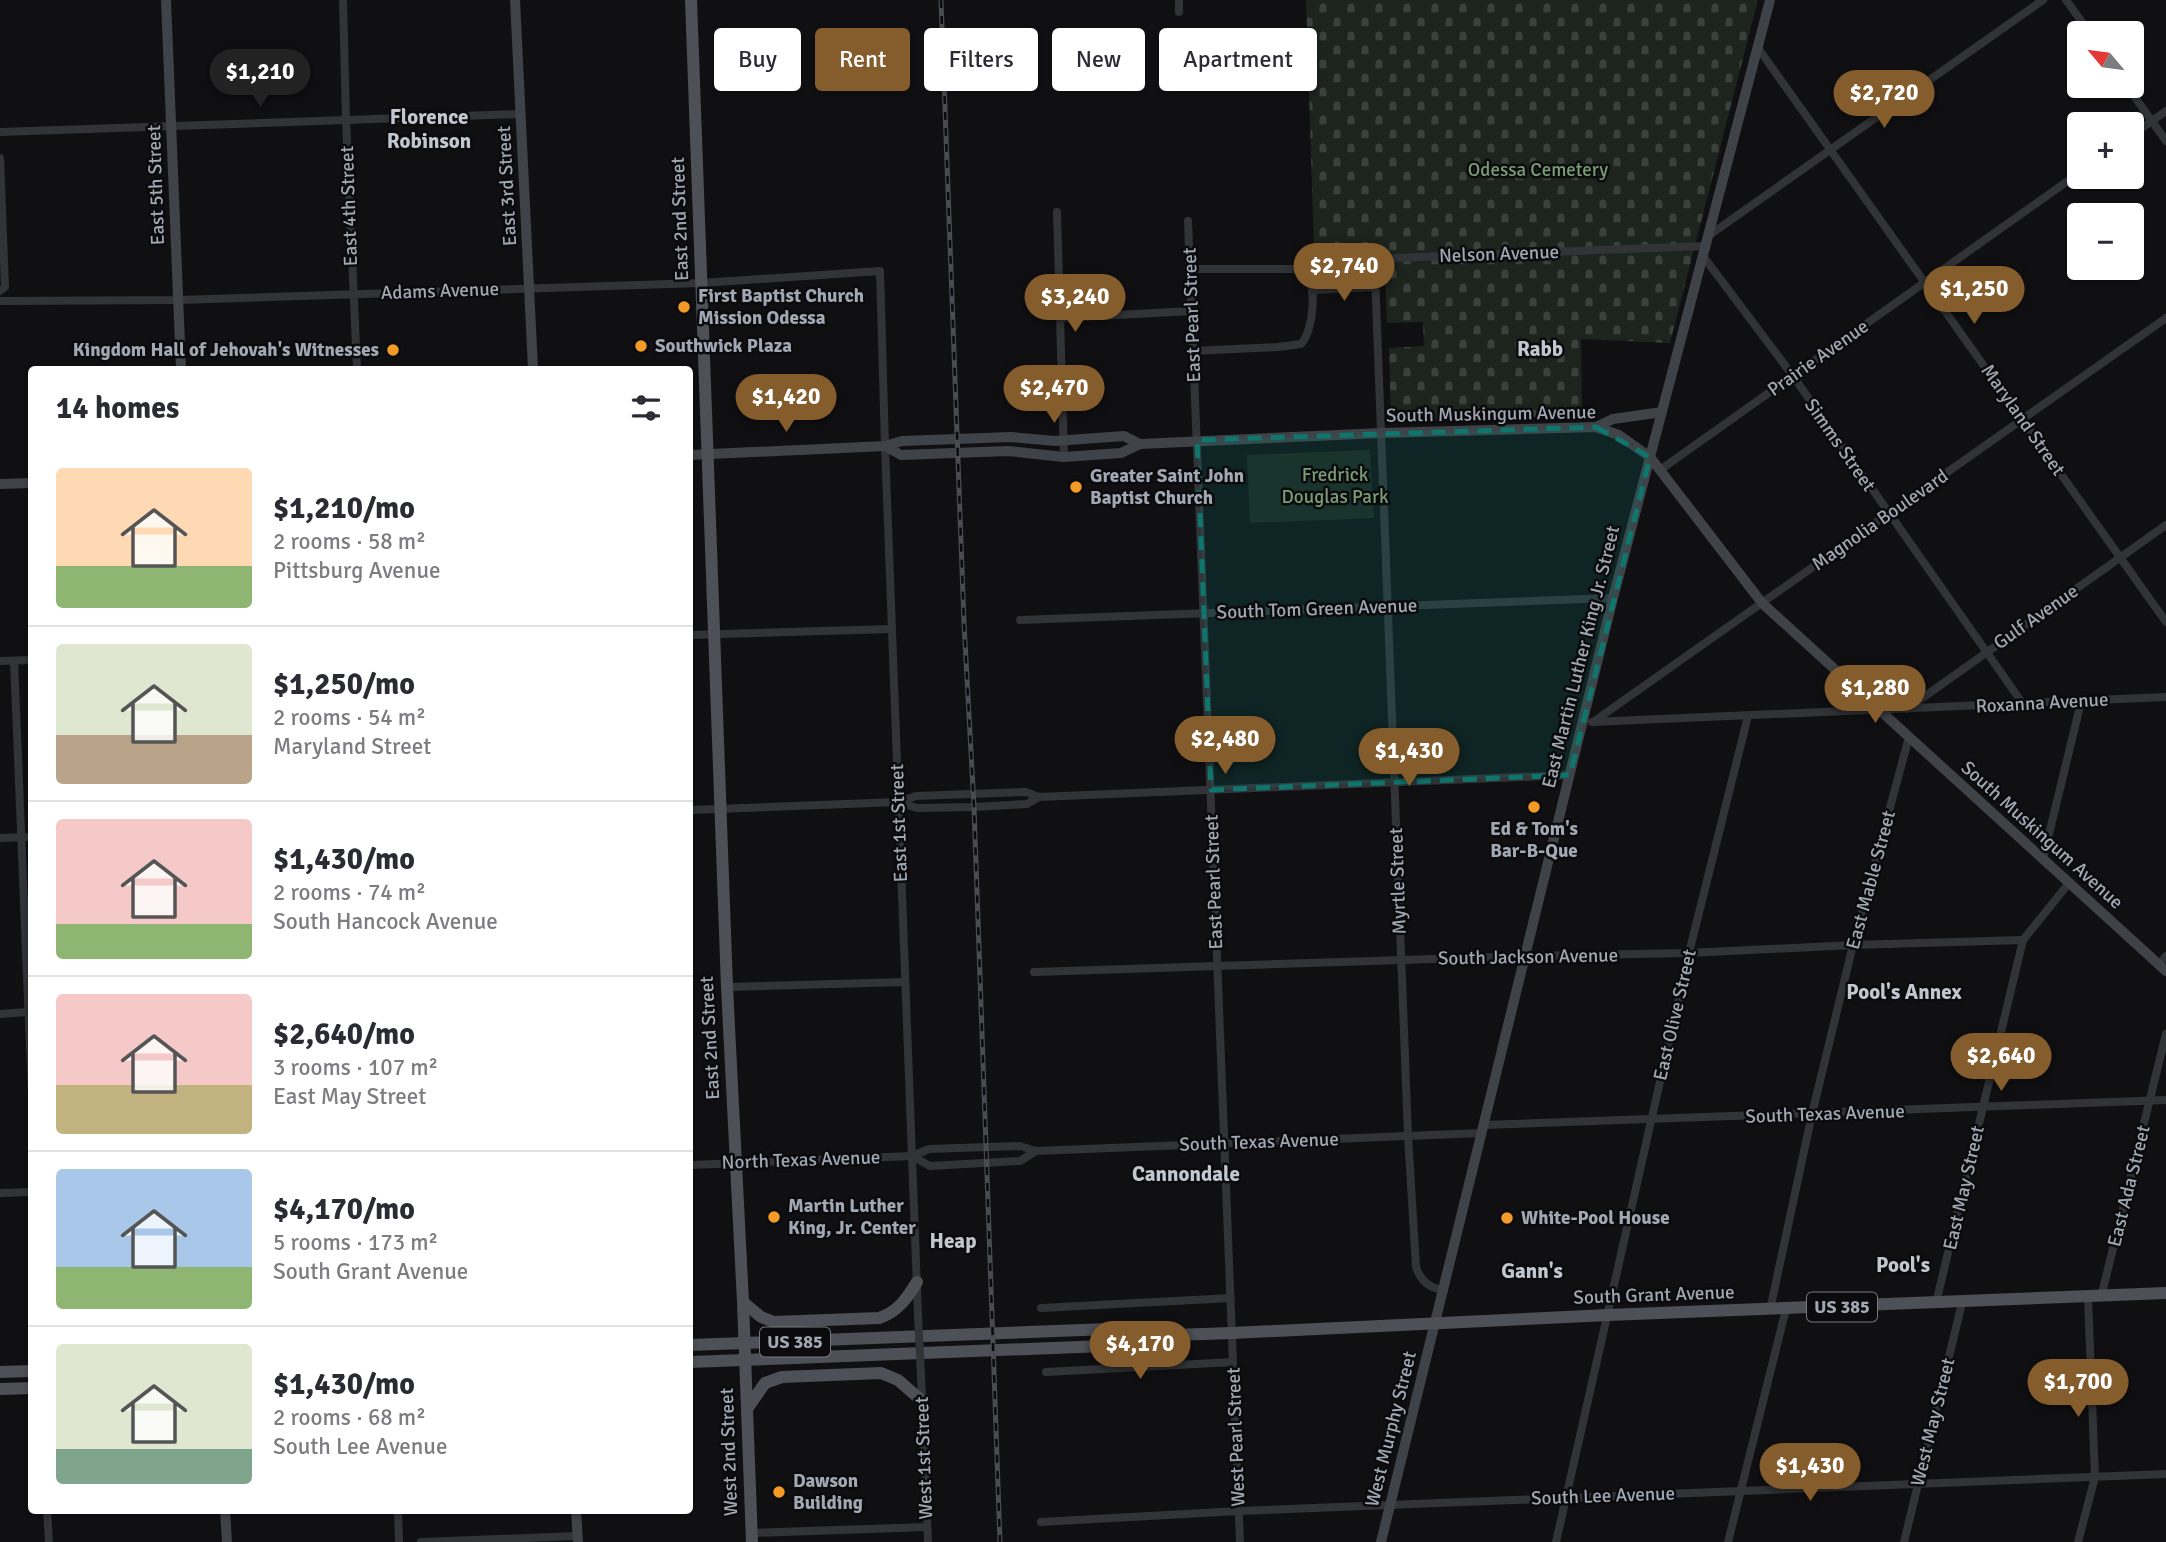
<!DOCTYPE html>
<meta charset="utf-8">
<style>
body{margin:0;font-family:Signika,sans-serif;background:#f2f2f3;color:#2b2b33;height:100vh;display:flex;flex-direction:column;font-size:26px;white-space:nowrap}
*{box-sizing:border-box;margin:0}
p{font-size:23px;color:#7c7c81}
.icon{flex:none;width:38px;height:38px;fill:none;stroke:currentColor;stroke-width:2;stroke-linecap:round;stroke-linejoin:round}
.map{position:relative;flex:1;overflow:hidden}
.details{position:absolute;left:28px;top:366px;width:665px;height:1148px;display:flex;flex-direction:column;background:#fff;border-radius:7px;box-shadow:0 2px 5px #0004}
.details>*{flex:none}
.banner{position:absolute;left:714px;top:28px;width:665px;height:63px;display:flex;gap:14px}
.needle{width:46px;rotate:299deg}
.fabs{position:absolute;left:2067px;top:21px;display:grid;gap:14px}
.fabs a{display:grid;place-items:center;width:77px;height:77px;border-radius:7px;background:#fff;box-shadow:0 2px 5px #0004;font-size:35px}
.price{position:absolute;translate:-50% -60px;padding:0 16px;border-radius:24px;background:#855d2d;color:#fff;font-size:23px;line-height:46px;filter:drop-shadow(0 2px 4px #0008)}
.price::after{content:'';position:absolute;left:50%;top:42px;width:21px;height:16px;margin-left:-10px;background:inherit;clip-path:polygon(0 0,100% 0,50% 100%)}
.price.active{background:#222;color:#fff}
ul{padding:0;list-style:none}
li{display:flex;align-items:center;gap:21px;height:175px;padding:0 28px}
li+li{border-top:2px solid #e1e1e2}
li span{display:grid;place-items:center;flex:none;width:196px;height:140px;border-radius:7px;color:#555}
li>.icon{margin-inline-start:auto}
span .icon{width:84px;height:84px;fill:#fffc;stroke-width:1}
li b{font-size:30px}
h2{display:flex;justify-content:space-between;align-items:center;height:84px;padding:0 28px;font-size:30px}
.pill{padding:0 24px;border-radius:7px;background:#fff;box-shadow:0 2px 5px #0004;font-size:24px;line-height:63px}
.pill.active{background:#855d2d;color:#fff}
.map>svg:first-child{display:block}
</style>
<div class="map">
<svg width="2166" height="1542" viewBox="0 0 2166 1542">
<defs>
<pattern id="cemetery-stones" width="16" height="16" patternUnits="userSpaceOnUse" patternTransform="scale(1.75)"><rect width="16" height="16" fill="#1c241d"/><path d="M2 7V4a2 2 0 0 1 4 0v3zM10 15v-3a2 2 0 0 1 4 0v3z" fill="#3a413b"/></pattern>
</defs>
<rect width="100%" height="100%" fill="#101012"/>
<!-- cemetery -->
<path fill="url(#cemetery-stones)" d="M1306,0H1758L1670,343L1581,339L1582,415L1391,422L1389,348L1424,346L1423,322L1387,323L1384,247L1314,249Z"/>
<!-- green -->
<path fill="#1c241d" d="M1370,450L1374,518L1250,523L1247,455Z"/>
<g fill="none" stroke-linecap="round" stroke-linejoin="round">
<!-- street -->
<g stroke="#313337" stroke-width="8">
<path d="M343,0L346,120L357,369"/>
<path d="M1179,0V12"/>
<path d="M2066,0L2090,33"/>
<path d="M1758,48L2166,622"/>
<path d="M2127,86L2166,141"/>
<path d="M0,132L520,114"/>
<path d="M2132,135L2166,111"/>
<path d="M0,158L5,287L0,291"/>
<path d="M1057,212L1064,457"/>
<path d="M1188,221L1240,1542"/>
<path d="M1708,236L2043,0"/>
<path d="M1703,256L1793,376L2023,704"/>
<path d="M1190,269H1294C1298,270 1302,271 1305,274C1318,285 1313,332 1301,344L1278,347L1193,351"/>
<path d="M1313,290L1375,287"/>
<path d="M0,301L178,300L701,283L880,271L885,446L918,1315"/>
<path d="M1060,318L1192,311"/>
<path d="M1660,470L2079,173"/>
<path d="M1020,620L1613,598"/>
<path d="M690,635L892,629"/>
<path d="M0,661L32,660"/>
<path d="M14,661L32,1096"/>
<path d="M1907,709L2166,525"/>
<path d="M1592,722L2166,697"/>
<path d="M1593,722L2166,318"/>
<path d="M898,802L917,808L974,807L1027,804L1039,797"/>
<path d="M690,810L898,802L916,796L1026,792L1039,797L1570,775"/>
<path d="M0,838L32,837"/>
<path d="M2043,859L2081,702"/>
<path d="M2159,965L2166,956"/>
<path d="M1034,972L1526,956L1689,953L1853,945L2023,940"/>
<path d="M727,987L905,982"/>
<path d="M0,1014L28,1012"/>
<path d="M1484,1125L2166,1100"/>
<path d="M912,1156L930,1166L1020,1161L1036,1151"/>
<path d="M690,1165L912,1156L929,1149L1020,1146L1036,1151L1482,1133"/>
<path d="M0,1193L32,1192"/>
<path d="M1444,1291C1429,1287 1421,1282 1416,1267L1408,1136L1375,275L1384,262L1394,258L1705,246"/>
<path d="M2101,1297L2166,1034"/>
<path d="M1936,1303L2023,940L2069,883"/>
<path d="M1041,1308L1231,1298"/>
<path d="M1770,1310L1812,1114L1853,945L1909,737"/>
<path d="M1046,1372L1233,1362"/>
<path d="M921,1375L928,1542"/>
<path d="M47,1510L49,1542"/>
<path d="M398,1510L399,1542"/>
<path d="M1041,1522L1239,1511L2166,1474"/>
<path d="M751,1533L927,1527"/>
<path d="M421,1542L578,1536"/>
<path d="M1556,1542L1689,953L1748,716"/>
<path d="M1728,1542L1786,1309"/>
<path d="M1904,1542L1962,1303"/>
<path d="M2078,1542L2095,1477L2088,1298"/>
</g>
<!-- secondary -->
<g stroke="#3f4247" stroke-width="10">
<path d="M166,0L181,369"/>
<path d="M515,0L533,369"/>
<path d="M1596,427L1613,419L1662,412"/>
<path d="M885,446L901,455L1008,451L1064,457L1121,453L1140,444L1382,433L1596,427L1619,435L1650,457L1762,603L2166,971"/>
<path d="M690,455L885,446L902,441L1011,437L1055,441L1124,436L1140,444"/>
<path d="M0,484L32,483"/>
<path d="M225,1510L227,1542"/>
<path d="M576,1510L578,1542"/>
<path d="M1381,1542L1613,598L1770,0"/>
</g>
<!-- primary -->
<g stroke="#4d5056" stroke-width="12">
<path d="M691,0L727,987L743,1302L752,1542"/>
<path d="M743,1302L761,1317L774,1322L879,1318C898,1312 907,1298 917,1282"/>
<path d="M690,1345L1108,1329L1144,1336L1232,1333L1608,1315L2166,1293"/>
<path d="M690,1362L1104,1346L1141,1337"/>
<path d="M0,1372L32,1371"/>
<path d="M0,1389L32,1388"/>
<path d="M747,1409L765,1383L782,1377L881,1373L898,1380L921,1400"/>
</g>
<!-- rail casing -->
<g stroke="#484b50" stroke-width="5">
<path id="rail" d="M941,0L964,623L974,807L1000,1542"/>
</g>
<!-- rail -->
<use href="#rail" stroke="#0b0b0d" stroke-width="2.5" stroke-dasharray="8" stroke-linecap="butt"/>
<!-- street-bridge -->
<path stroke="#313337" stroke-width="8" d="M918,1315L921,1375"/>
</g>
<!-- marked area -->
<path fill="#0f766e" fill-opacity="0.2" stroke="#0f766e" stroke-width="5" stroke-dasharray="14 9" stroke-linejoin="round" d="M1596,427L1650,457L1570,775L1211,790L1197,440Z"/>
<!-- markers -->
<g fill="#f39b26" stroke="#0b0b0d" stroke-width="2.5">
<circle cx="684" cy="307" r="7"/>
<circle cx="641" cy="346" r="7"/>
<circle cx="393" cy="350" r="7"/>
<circle cx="1076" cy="487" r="7"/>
<circle cx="1534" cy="807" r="7"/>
<circle cx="774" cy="1217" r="7"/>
<circle cx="1507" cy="1218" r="7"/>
<circle cx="779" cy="1492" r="7"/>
</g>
<g text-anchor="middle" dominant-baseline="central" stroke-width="5" stroke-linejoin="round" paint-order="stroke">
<!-- shield labels -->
<g fill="#0b0b0d" stroke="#747981" stroke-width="2">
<rect x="1807" y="1292.5" width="70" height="29" rx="5"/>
<rect x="760" y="1327.5" width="70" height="29" rx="5"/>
</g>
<g font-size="18" font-weight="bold" fill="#a1a8b3">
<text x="1842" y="1307">US 385</text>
<text x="795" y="1342">US 385</text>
</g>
<!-- park labels -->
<g font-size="19" fill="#799e77" stroke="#0b0b0d">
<text x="1538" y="170">Odessa Cemetery</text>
<text x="1335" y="475">Fredrick<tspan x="1335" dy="22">Douglas Park</tspan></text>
</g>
<!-- street labels -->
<g font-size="19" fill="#a1a8b3" stroke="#0b0b0d">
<text transform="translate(156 185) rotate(-92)">East 5th Street</text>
<text transform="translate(507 186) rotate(-93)">East 3rd Street</text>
<text transform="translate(349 206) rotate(-92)">East 4th Street</text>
<text transform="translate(680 219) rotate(-92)">East 2nd Street</text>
<text transform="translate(1499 254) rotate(-2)">Nelson Avenue</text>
<text transform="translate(440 291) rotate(-2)">Adams Avenue</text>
<text transform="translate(1192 315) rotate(-92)">East Pearl Street</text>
<text transform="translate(1818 358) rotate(-35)">Prairie Avenue</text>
<text transform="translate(1491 414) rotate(-1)">South Muskingum Avenue</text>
<text transform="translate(2023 420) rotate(55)">Maryland Street</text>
<text transform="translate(1840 445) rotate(55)">Simms Street</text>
<text transform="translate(1880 520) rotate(-35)">Magnolia Boulevard</text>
<text transform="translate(1317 609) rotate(-2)">South Tom Green Avenue</text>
<text transform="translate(2036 617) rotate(-35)">Gulf Avenue</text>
<text transform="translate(1581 657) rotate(-76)">East Martin Luther King Jr. Street</text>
<text transform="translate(2042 703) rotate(-3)">Roxanna Avenue</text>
<text transform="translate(899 823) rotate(-92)">East 1st Street</text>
<text transform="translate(2042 835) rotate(42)">South Muskingum Avenue</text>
<text transform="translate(1871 880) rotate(-75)">East Mable Street</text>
<text transform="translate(1398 881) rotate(-92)">Myrtle Street</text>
<text transform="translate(1214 882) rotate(-92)">East Pearl Street</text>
<text transform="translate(1528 957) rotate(-1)">South Jackson Avenue</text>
<text transform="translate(1675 1015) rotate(-77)">East Olive Street</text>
<text transform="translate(710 1038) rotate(-93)">East 2nd Street</text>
<text transform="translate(1825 1114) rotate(-2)">South Texas Avenue</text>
<text transform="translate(1259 1142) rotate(-2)">South Texas Avenue</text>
<text transform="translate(801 1160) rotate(-2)">North Texas Avenue</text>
<text transform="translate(2129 1186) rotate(-76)">East Ada Street</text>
<text transform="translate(1964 1188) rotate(-77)">East May Street</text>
<text transform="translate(1654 1295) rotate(-2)">South Grant Avenue</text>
<text transform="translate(1933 1422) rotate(-76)">West May Street</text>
<text transform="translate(1391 1429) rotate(-76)">West Murphy Street</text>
<text transform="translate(1236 1437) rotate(-92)">West Pearl Street</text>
<text transform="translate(729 1452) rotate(-92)">West 2nd Street</text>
<text transform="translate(924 1458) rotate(-92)">West 1st Street</text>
<text transform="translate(1603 1496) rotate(-2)">South Lee Avenue</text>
</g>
<!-- poi labels -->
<g font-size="19" font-weight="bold" fill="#a1a8b3" stroke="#0b0b0d" text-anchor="start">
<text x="698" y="296">First Baptist Church<tspan x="698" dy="22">Mission Odessa</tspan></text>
<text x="655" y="346">Southwick Plaza</text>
<text x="379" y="350" text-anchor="end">Kingdom Hall of Jehovah's Witnesses</text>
<text x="1090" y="476">Greater Saint John<tspan x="1090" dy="22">Baptist Church</tspan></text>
<text x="1534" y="829" text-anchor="middle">Ed &amp; Tom's<tspan x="1534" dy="22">Bar-B-Que</tspan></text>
<text x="788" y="1206">Martin Luther<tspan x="788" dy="22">King, Jr. Center</tspan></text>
<text x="1521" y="1218">White-Pool House</text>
<text x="793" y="1481">Dawson<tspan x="793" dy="22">Building</tspan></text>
</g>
<!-- neighbourhood labels -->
<g font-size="21" font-weight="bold" fill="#c2c7cf" stroke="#0b0b0d">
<text x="429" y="117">Florence<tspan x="429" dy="24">Robinson</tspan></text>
<text x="1540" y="349">Rabb</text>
<text x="1904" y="992">Pool's Annex</text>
<text x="1186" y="1174">Cannondale</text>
<text x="953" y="1241">Heap</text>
<text x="1903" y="1265">Pool's</text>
<text x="1532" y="1271">Gann's</text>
</g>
</g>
</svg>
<div class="fabs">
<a><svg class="needle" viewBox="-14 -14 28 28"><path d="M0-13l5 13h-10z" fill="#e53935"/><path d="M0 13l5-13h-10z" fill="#7c7c81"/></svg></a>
<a>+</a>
<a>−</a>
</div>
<b class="price active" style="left:260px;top:109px">$1,210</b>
<b class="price" style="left:1884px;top:130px">$2,720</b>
<b class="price" style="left:1344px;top:303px">$2,740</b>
<b class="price" style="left:1974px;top:326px">$1,250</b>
<b class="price" style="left:1075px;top:334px">$3,240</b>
<b class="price" style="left:1054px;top:425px">$2,470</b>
<b class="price" style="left:786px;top:434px">$1,420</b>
<b class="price" style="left:1875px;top:725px">$1,280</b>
<b class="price" style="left:1225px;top:776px">$2,480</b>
<b class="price" style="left:1409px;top:788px">$1,430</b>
<b class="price" style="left:2001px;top:1093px">$2,640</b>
<b class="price" style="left:1140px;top:1381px">$4,170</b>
<b class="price" style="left:2078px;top:1419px">$1,700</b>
<b class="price" style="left:1810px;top:1503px">$1,430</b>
<div class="banner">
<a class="pill">Buy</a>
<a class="pill active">Rent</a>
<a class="pill">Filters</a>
<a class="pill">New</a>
<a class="pill">Apartment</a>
</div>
<section class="details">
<h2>14 homes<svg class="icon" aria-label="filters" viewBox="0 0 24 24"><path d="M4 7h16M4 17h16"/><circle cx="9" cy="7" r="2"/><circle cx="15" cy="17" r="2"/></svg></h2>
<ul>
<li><span style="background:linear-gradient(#ffd9b3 70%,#8fb573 0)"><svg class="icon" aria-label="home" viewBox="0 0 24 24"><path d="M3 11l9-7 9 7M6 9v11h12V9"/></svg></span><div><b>$1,210/mo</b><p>2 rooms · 58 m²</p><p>Pittsburg Avenue</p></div></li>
<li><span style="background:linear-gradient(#dfe7d0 65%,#b9a48a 0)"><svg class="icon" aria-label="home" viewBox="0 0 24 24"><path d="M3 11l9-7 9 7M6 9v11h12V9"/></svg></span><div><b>$1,250/mo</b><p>2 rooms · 54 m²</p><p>Maryland Street</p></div></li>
<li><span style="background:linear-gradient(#f6c9c9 75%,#8fb573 0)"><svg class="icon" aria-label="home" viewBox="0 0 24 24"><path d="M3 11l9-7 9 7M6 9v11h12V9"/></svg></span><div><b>$1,430/mo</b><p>2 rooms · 74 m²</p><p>South Hancock Avenue</p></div></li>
<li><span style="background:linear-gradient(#f6c9c9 65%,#c2b280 0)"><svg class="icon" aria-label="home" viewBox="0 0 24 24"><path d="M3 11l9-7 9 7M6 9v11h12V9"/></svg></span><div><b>$2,640/mo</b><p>3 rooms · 107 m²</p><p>East May Street</p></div></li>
<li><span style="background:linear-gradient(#a9c7e8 70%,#8fb573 0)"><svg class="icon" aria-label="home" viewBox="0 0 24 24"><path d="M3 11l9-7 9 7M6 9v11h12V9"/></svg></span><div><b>$4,170/mo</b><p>5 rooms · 173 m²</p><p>South Grant Avenue</p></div></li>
<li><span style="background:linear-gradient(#dfe7d0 75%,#7fa58c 0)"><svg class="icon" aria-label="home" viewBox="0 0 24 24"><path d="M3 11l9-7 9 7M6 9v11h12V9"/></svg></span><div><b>$1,430/mo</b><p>2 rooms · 68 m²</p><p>South Lee Avenue</p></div></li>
</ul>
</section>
</div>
